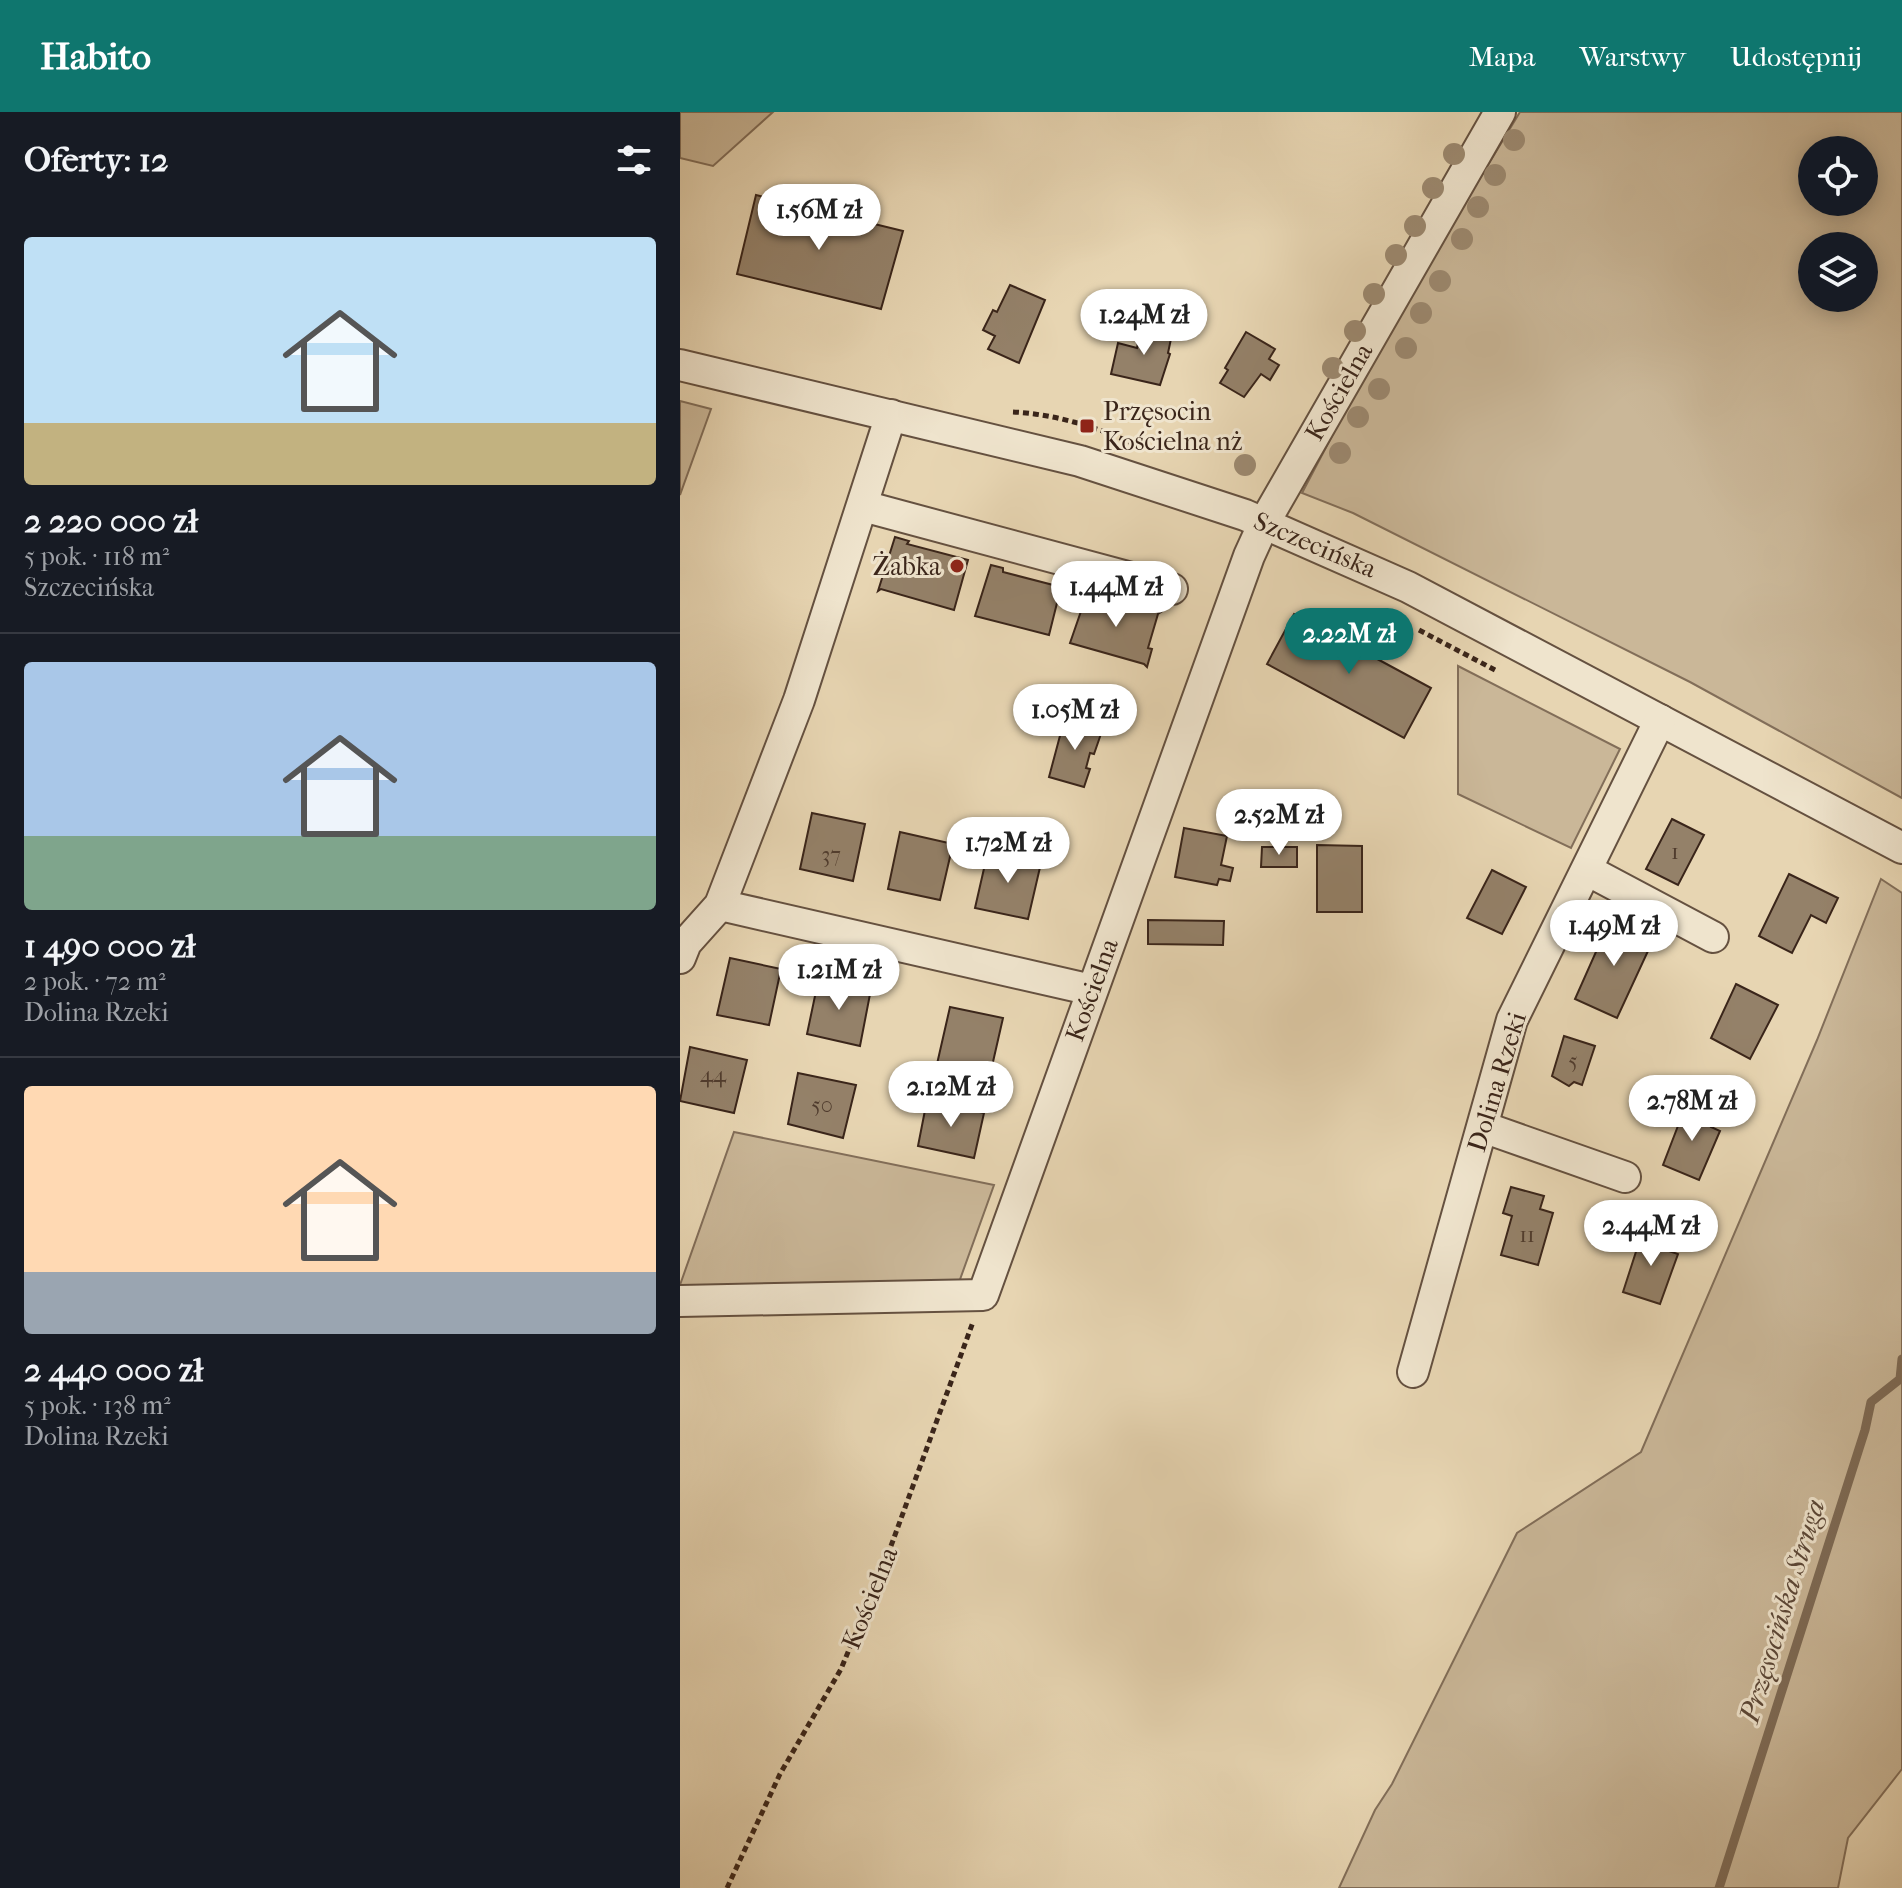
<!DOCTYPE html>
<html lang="pl">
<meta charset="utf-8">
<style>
body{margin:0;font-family:"IM FELL French Canon",serif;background:#20242c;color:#f1f3f6;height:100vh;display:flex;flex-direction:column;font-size:30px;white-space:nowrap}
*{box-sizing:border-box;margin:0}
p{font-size:26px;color:#9ea1a6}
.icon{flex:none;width:44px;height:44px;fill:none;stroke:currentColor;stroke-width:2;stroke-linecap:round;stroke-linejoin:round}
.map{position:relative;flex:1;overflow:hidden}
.panel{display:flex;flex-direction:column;background:#171b24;width:680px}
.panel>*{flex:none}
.controls{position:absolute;left:1118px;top:24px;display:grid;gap:16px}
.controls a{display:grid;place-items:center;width:80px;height:80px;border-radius:50%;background:#171b24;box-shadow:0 4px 20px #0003;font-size:40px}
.price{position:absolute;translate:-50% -68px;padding:0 18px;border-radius:28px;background:#fff;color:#222;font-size:26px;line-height:52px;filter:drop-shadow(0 2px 4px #0008)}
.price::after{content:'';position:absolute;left:50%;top:48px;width:24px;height:18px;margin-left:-12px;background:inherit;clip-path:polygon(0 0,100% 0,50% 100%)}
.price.selected{background:#0f766e;color:#fff}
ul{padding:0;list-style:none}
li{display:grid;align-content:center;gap:16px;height:424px;padding:0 24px}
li+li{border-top:2px solid #363941}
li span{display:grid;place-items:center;height:248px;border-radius:8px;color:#555}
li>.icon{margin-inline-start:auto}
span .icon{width:144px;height:144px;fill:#fffc;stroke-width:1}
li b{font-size:34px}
h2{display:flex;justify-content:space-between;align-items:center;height:96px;padding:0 24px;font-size:34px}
header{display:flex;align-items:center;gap:48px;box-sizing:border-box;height:112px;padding:0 40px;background:#0f766e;color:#fff}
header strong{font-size:38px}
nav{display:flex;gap:44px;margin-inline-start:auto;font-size:28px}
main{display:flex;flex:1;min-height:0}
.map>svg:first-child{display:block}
</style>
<header>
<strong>Habito</strong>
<nav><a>Mapa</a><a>Warstwy</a><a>Udostępnij</a></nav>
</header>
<main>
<section class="panel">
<h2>Oferty: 12<svg class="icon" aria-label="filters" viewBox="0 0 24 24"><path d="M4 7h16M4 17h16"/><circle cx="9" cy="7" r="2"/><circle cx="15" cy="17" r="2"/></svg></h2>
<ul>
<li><span style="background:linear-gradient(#bfe0f5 75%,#c2b280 0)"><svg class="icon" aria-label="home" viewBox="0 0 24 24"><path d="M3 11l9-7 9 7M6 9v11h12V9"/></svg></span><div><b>2 220 000 zł</b><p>5 pok. · 118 m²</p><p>Szczecińska</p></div></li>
<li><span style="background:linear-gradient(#a9c7e8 70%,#7fa58c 0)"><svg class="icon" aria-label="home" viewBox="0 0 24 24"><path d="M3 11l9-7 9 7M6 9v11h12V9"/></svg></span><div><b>1 490 000 zł</b><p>2 pok. · 72 m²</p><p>Dolina Rzeki</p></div></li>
<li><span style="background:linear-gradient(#ffd9b3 75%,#9aa5b1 0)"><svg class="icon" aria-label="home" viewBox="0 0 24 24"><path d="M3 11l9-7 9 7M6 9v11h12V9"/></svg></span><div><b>2 440 000 zł</b><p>5 pok. · 138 m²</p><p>Dolina Rzeki</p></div></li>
</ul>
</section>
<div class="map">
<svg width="1222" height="1776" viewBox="0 0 1222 1776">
<rect width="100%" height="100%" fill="#e7d5b2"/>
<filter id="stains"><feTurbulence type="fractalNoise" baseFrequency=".0025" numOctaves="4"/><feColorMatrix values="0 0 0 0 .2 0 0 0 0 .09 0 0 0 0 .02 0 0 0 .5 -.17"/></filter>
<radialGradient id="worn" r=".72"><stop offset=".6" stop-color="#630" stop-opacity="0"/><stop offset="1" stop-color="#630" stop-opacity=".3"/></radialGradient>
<!-- green -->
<g fill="#cab798" stroke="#826e59" stroke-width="2" fill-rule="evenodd">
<path d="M0,0H93L33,54L0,46Z"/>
<path d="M840,0H1222V686L1010,570L673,401L622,381L705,223ZM1132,38H1184V90H1132ZM1132,134H1184V186H1132Z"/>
<path d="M0,289L31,297L0,383Z"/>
<path d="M778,554L940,637L891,736L778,682Z"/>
<path d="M1201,767L1222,781V1657L1168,1726L1158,1776H659L695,1698L712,1672L837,1421L961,1340L1137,928Z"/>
<path d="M54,1020L314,1073L278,1173H0Z"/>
</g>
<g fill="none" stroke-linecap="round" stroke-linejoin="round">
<!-- stream -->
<path stroke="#7e6b56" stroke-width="9" d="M1039,1776L1185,1318L1191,1290L1220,1267L1222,1247"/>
</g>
<!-- building -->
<g fill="#948169" stroke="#3a251a" stroke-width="2">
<path d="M76,83L223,119L201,197L57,162Z"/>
<path d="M330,173L365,188L339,251L308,237L315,224L303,218L313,198L317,200Z"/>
<path d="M461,215L492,222L488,241L490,242L480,273L431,262L438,231L457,236Z"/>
<path d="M566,220L595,237L589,247L599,253L590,268L581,262L564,285L540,271L548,258L545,256Z"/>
<path d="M215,425L229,429L227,432L288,448L274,498L201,477L198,479Z"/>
<path d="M311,453L323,456V460L381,475L369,523L295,504Z"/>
<path d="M407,482L481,500L478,502L468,536L472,537L467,555L464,552L390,531Z"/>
<path d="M614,502L751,576L724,626L587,552Z"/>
<path d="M385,605L423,616L414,642L410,641L406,656L410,657L404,675L369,665Z"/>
<path d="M132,701L185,712L173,769L120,757Z"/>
<path d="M992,707L1024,723L998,773L966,757Z"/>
<path d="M504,716L547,724L541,753L553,756L550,769L539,767L537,773L495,765Z"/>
<path d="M220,720L273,732L260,788L208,777Z"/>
<path d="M637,733L682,734V800H637Z"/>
<path d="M582,735H617V755H581Z"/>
<path d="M308,739L361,751L348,807L295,796Z"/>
<path d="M812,758L846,775L822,822L787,806Z"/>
<path d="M1109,762L1158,786L1146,811L1131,803L1112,841L1079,824Z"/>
<path d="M931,806L974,826L937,906L895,887Z"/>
<path d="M468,808L544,809L543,833L468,832Z"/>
<path d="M50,846L101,857L89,913L37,903Z"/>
<path d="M139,865L191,877L180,934L127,922Z"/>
<path d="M1056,872L1098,893L1070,947L1031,926Z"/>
<path d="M270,895L323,906L310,963L257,952Z"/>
<path d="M884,924L915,934L902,973L894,970L889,974L872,964Z"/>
<path d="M10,935L67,948L54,1001L0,989Z"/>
<path d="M118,961L176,973L163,1026L108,1012Z"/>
<path d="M247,988L304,1001L294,1046L238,1034Z"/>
<path d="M1006,993L1035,1005L1031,1015L1040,1019L1019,1068L983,1053Z"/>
<path d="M831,1075L864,1084L860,1097L873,1101L858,1153L821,1143L832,1104L823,1101Z"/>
<path d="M963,1118L992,1127L989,1139L998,1142L980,1192L943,1180Z"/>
</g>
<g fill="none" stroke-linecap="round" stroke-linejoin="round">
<!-- minor casing -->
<g stroke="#655140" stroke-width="34">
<g id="minor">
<path d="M0,253L400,349L565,403L728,475L1222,736"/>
<path d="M183,394L492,477"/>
<path d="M907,758L1033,825"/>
<path d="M40,793L412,878"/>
<path d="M0,846L6,831L40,793L119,588L211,303"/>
<path d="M803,1015L945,1065"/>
<path d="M0,1189L303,1183L569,444L584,411L820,0"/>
<path d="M733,1260L832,908L980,608"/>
</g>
</g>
<!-- path -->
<g stroke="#3a251a" stroke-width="5" stroke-dasharray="6 4" stroke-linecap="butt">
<path d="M333,300C375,302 421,316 458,334"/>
<path d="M739,518L815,558"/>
<path d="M47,1776L100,1662L161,1557L204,1453L293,1210"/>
</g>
<!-- minor -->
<use href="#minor" stroke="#efe4cd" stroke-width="30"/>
</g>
<!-- trees -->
<g fill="#9c8970">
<circle cx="834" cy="28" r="11"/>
<circle cx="774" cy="42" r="11"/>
<circle cx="815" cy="63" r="11"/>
<circle cx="753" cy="76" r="11"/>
<circle cx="798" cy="95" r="11"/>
<circle cx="735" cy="114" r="11"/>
<circle cx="782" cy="127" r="11"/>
<circle cx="716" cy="143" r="11"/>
<circle cx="760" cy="169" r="11"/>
<circle cx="694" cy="182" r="11"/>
<circle cx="741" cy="201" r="11"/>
<circle cx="675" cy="219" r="11"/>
<circle cx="726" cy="236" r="11"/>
<circle cx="653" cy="256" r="11"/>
<circle cx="699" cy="277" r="11"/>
<circle cx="678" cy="305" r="11"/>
<circle cx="660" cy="341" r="11"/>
<circle cx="565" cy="353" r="11"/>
</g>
<!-- markers -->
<g fill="#8f2418" stroke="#efe4cd" stroke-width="3">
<rect x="399" y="306" width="16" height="16" rx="4"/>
<circle cx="277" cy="454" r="8"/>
</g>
<g text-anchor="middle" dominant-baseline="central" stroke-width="6" stroke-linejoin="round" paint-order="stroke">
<!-- number labels -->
<g font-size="22" fill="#503c2e">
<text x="995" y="740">1</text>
<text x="151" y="743">37</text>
<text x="893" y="949">5</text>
<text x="33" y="963">44</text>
<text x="142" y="993">50</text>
<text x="847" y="1123">11</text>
</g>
<!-- street labels -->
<g font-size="26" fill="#3a251a" stroke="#efe4cd">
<text transform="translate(659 280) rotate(-60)">Kościelna</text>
<text transform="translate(635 433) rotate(23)">Szczecińska</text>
<text transform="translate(412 878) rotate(-70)">Kościelna</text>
<text transform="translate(817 970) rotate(-73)">Dolina Rzeki</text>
<text transform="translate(190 1486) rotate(-68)">Kościelna</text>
</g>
<!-- poi labels -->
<g font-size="26" fill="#3a251a" stroke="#efe4cd" text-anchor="start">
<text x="423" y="299">Przęsocin<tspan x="423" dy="30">Kościelna nż</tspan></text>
<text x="261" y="454" text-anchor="end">Żabka</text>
</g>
<!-- water labels -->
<g font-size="28" font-style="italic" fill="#5c4838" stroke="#efe4cd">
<text transform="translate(1102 1499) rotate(-73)">Przęsocińska Struga</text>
</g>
</g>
<rect width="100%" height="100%" filter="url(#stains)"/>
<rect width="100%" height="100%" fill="url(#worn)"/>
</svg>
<div class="controls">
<a><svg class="icon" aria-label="locate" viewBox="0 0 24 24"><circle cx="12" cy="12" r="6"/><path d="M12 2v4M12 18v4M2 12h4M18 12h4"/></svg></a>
<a><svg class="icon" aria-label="layers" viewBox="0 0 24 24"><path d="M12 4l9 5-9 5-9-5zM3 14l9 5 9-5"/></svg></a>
</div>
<b class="price" style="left:139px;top:140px">1.56M zł</b>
<b class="price" style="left:464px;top:245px">1.24M zł</b>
<b class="price" style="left:436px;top:517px">1.44M zł</b>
<b class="price selected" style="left:669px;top:564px">2.22M zł</b>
<b class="price" style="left:395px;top:640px">1.05M zł</b>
<b class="price" style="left:599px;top:745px">2.52M zł</b>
<b class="price" style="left:328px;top:773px">1.72M zł</b>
<b class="price" style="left:934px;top:856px">1.49M zł</b>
<b class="price" style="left:159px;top:900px">1.21M zł</b>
<b class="price" style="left:271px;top:1017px">2.12M zł</b>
<b class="price" style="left:1012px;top:1031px">2.78M zł</b>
<b class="price" style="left:971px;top:1156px">2.44M zł</b>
</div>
</main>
